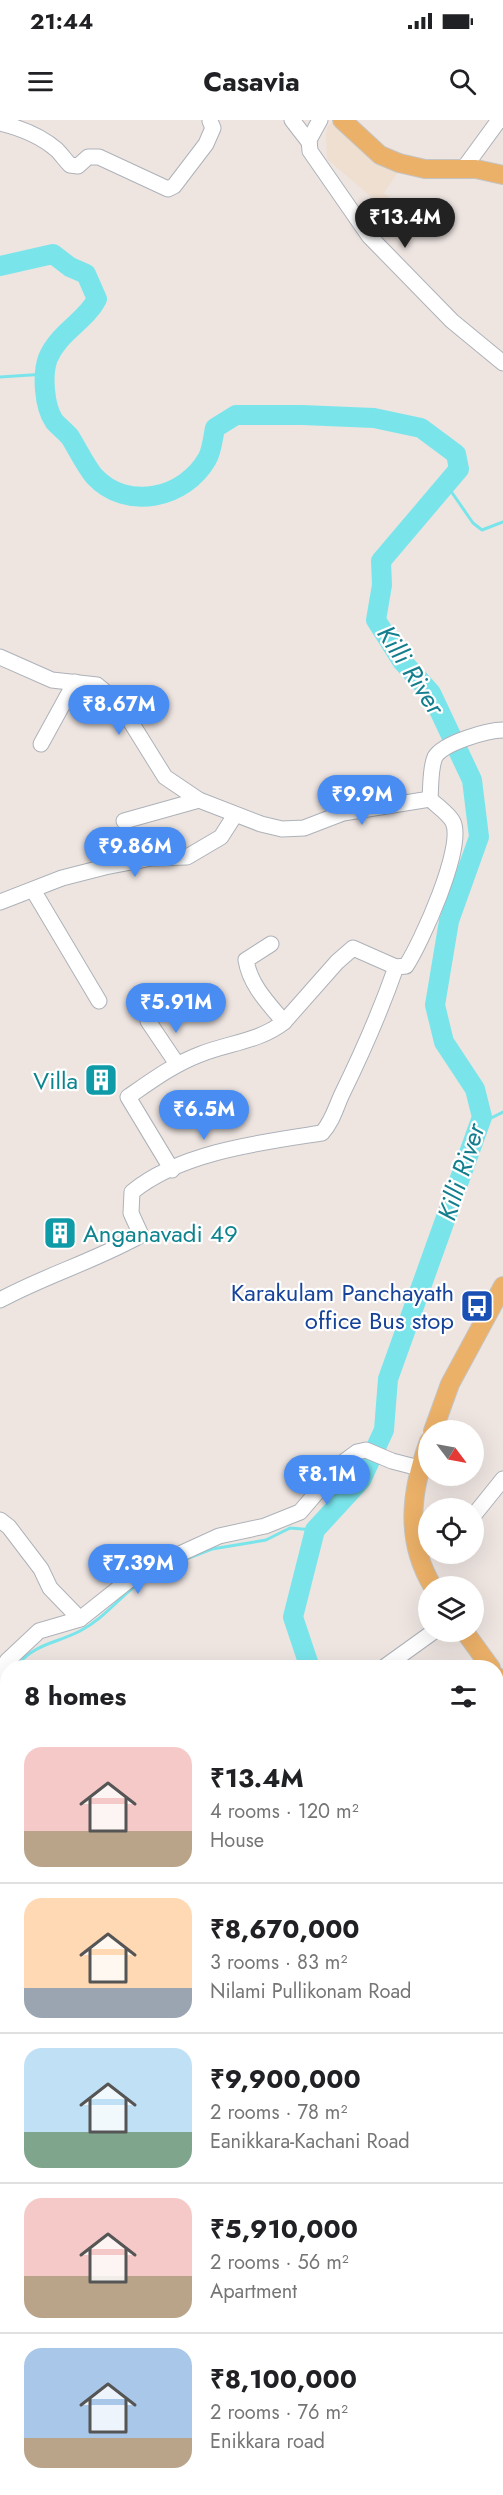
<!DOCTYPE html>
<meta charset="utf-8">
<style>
body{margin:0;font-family:Jost,sans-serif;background:#f2f2f2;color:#202124;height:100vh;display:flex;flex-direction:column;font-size:22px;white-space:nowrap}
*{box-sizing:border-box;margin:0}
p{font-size:20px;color:#757577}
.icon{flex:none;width:33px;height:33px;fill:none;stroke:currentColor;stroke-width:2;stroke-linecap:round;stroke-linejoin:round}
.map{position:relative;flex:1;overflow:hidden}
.sheet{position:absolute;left:0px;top:1540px;width:504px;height:836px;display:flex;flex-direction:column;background:#fff;border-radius:24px 24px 0 0;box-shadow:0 6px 24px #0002}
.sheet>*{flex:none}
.needle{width:39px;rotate:122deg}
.buttons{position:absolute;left:418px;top:1300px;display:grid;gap:12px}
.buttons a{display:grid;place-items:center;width:66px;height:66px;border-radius:50%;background:#fff;box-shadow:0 6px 24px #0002;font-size:30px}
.price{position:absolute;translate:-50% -51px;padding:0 14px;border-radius:21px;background:#498df3;color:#fff;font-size:20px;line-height:39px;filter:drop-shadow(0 2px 3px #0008)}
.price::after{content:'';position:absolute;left:50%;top:36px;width:18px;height:14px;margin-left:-9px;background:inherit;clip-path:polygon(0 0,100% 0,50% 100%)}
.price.active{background:#222;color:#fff}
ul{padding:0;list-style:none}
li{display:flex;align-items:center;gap:18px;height:150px;padding:0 24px}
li+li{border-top:2px solid #e0e0e0}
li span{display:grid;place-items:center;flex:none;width:168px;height:120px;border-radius:18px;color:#555}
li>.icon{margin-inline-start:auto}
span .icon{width:72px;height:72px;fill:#fffc;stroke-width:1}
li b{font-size:26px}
h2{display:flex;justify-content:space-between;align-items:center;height:72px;padding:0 24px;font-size:26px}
.status{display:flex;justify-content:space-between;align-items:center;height:42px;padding:0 30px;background:#fff;direction:ltr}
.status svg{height:16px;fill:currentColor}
header{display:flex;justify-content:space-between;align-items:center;height:78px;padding:0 24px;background:#fff;font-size:27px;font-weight:700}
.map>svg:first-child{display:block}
</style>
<div class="status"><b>21:44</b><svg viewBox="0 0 49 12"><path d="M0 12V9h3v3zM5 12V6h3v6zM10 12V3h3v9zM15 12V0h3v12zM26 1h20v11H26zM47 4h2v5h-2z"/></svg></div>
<header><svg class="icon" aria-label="menu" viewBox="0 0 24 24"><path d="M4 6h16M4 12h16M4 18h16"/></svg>Casavia<svg class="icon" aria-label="search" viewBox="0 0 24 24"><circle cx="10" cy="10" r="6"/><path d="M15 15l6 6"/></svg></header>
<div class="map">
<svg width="503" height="2375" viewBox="0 0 503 2375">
<defs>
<pattern id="water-waves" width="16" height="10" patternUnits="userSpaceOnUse" patternTransform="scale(1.5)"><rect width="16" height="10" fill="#79e5eb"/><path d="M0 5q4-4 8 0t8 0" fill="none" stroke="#69c5ca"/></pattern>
</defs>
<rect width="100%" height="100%" fill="#eee5e1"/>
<!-- education -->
<path fill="#eedfd1" d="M334,0L400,49L384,73L390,79L384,88L327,39L326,14L328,6Z"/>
<!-- water -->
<path fill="url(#water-waves)" d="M7,2009V2052L0,2056V2013Z"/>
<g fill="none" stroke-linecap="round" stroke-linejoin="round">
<!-- stream -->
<g stroke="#79e5eb" stroke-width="3">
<path d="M0,257L46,254"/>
<path d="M446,364L473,403L482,410L503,402"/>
<path d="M479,1004L503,992"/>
<path d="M186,1439L212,1429L266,1420L290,1408L315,1410"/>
<path d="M15,1548C34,1523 55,1524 80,1511C107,1497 124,1471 150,1455"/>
<path d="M171,2375L179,2368"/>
</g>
<!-- river -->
<g stroke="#79e5eb" stroke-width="20">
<path d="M0,146L53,134L70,147L86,154L97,179C86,201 59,212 48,238C42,254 44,286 54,301C59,307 65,311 70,317C78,330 85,345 94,356C127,392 185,378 207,339C212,331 213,317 215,308L236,295H302L374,298L421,308L456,334L459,349L381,441L382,465L376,500L402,541L431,573L472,660L479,717L449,801L435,885L444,922L475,969L482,997L388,1259L384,1310L361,1360L315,1410L293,1497L310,1548"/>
<path d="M496,1638L503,1635"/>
</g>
<!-- minor casing -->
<g stroke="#adb2b9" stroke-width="17">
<g id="minor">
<path d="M292,0L309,22"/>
<path d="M320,0L309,20L310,31L369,116L452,201L503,243"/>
<path d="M0,3C21,8 41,16 57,30C62,35 65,40 70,45L78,46L88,37H99L168,69L174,66L206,24L213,8L210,1"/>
<path d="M464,48L499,0"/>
<path d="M0,537L52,560L97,565L119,583L165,657L199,680L261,704L282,709L304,708L343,693L430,679C431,667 430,648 435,637C443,623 488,610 503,610"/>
<path d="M41,624L75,562"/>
<path d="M124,701L199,680"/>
<path d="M33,770L99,881"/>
<path d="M0,782L62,758L105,747L152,738L187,737L221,717L235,695"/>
<path d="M271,824L246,840C250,865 268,883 284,902L337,842L353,828L396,847L406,846C421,823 465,727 453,702C449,694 437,686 430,679"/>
<path d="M148,901L177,944"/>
<path d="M172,1050L128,977C151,961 174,944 201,934C229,923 260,921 284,902"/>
<path d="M0,1180C46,1155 95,1141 141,1115L131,1093L132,1072C180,1032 263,1022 322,1013C333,1001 336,986 343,972C363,931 381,890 396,847"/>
<path d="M474,1395L503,1359"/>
<path d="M0,1400L9,1407L41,1449L50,1468L80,1499"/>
<path d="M383,1548L433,1512"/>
<path d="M0,1557L7,1541L39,1511L80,1499L138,1453L219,1416L265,1406L300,1392L342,1343L357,1332L366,1330L392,1341L419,1348"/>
<path d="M0,1624L8,1629"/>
<path d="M496,1849L503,1859"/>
<path d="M0,2306L8,2308"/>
<path d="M433,2368L437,2375"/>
<path d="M16,2375L17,2368"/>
<path d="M189,2375L195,2368"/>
</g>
</g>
<!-- major casing -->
<g stroke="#c4c4c4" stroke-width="20">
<g id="major">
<path d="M342,0L380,35L399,43L425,49H476L503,55"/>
<path d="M433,1311L450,1264L503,1166"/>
<path d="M429,1321C411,1371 404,1419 433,1467"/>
<path d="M465,1512L491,1548"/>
<path d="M496,1556L503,1565"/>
<path d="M496,1781L503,1776"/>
<path d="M0,2092L8,2088"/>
</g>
</g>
<!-- minor -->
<use href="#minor" stroke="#fff" stroke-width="15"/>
<!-- major -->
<use href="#major" stroke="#ecb168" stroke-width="18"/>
</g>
<!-- icons -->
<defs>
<g id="building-square" transform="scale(1.725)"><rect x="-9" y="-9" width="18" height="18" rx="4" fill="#0f9aa8" stroke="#fff"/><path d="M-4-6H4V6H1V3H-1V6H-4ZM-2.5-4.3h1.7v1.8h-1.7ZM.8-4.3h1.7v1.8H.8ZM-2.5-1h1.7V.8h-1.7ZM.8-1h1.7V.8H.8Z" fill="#fff"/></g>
<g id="bus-square" transform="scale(1.725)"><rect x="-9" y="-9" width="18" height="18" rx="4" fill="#1a4fb4" stroke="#fff"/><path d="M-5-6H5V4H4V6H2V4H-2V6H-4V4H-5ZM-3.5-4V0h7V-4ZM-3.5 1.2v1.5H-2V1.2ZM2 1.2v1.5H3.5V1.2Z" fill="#fff"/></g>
</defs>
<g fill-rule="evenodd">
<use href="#building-square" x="101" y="960"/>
<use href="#building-square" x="60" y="1113"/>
<use href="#bus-square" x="477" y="1186"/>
</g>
<g text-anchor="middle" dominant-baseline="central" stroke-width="4.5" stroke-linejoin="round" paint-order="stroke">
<!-- culture labels -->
<g font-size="24" fill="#0d838f" stroke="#fff" text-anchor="end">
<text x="78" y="960">Villa</text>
<text x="83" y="1113" text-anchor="start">Anganavadi 49</text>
</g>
<!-- transit labels -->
<g font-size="24" fill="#164399" stroke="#fff" text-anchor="end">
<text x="454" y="1172">Karakulam Panchayath<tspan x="454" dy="28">office Bus stop</tspan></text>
</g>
<!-- water labels -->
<g font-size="26" font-style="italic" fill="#137e8e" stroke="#fff">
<text transform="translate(411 550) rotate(57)">Killi River</text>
<text transform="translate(461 1052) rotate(-72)">Killi River</text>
</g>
</g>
</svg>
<div class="buttons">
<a><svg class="needle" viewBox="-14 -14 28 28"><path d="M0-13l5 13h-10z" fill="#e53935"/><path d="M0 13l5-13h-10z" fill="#757577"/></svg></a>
<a><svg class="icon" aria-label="locate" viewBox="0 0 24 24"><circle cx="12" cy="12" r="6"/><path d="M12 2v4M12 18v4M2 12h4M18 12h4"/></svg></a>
<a><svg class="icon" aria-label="layers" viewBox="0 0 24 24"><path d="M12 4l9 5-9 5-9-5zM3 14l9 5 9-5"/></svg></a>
</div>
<b class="price active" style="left:405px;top:129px">₹13.4M</b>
<b class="price" style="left:119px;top:616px">₹8.67M</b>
<b class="price" style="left:362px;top:706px">₹9.9M</b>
<b class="price" style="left:135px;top:758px">₹9.86M</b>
<b class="price" style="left:176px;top:914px">₹5.91M</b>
<b class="price" style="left:204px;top:1021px">₹6.5M</b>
<b class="price" style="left:327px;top:1386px">₹8.1M</b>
<b class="price" style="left:138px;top:1475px">₹7.39M</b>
<section class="sheet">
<h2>8 homes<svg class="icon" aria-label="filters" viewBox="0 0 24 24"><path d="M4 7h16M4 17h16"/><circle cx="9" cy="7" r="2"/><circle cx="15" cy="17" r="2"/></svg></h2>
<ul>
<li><span style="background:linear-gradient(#f6c9c9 70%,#b9a48a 0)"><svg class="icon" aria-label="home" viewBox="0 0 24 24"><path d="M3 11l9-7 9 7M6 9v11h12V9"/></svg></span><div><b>₹13.4M</b><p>4 rooms · 120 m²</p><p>House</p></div></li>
<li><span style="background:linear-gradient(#ffd9b3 75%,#9aa5b1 0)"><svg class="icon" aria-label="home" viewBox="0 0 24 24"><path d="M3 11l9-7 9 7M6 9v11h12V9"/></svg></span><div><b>₹8,670,000</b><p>3 rooms · 83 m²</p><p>Nilami Pullikonam Road</p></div></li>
<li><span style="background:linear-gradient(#bfe0f5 70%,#7fa58c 0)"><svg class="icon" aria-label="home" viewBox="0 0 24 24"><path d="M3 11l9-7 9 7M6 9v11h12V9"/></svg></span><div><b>₹9,900,000</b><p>2 rooms · 78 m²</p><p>Eanikkara-Kachani Road</p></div></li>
<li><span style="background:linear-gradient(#f6c9c9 65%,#b9a48a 0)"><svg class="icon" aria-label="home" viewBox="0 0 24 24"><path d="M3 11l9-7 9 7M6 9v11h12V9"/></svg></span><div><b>₹5,910,000</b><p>2 rooms · 56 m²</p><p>Apartment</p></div></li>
<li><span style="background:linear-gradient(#a9c7e8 75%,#b9a48a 0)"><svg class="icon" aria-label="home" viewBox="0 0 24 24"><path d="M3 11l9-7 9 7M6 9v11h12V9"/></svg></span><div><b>₹8,100,000</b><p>2 rooms · 76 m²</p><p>Enikkara road</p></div></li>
</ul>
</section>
</div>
